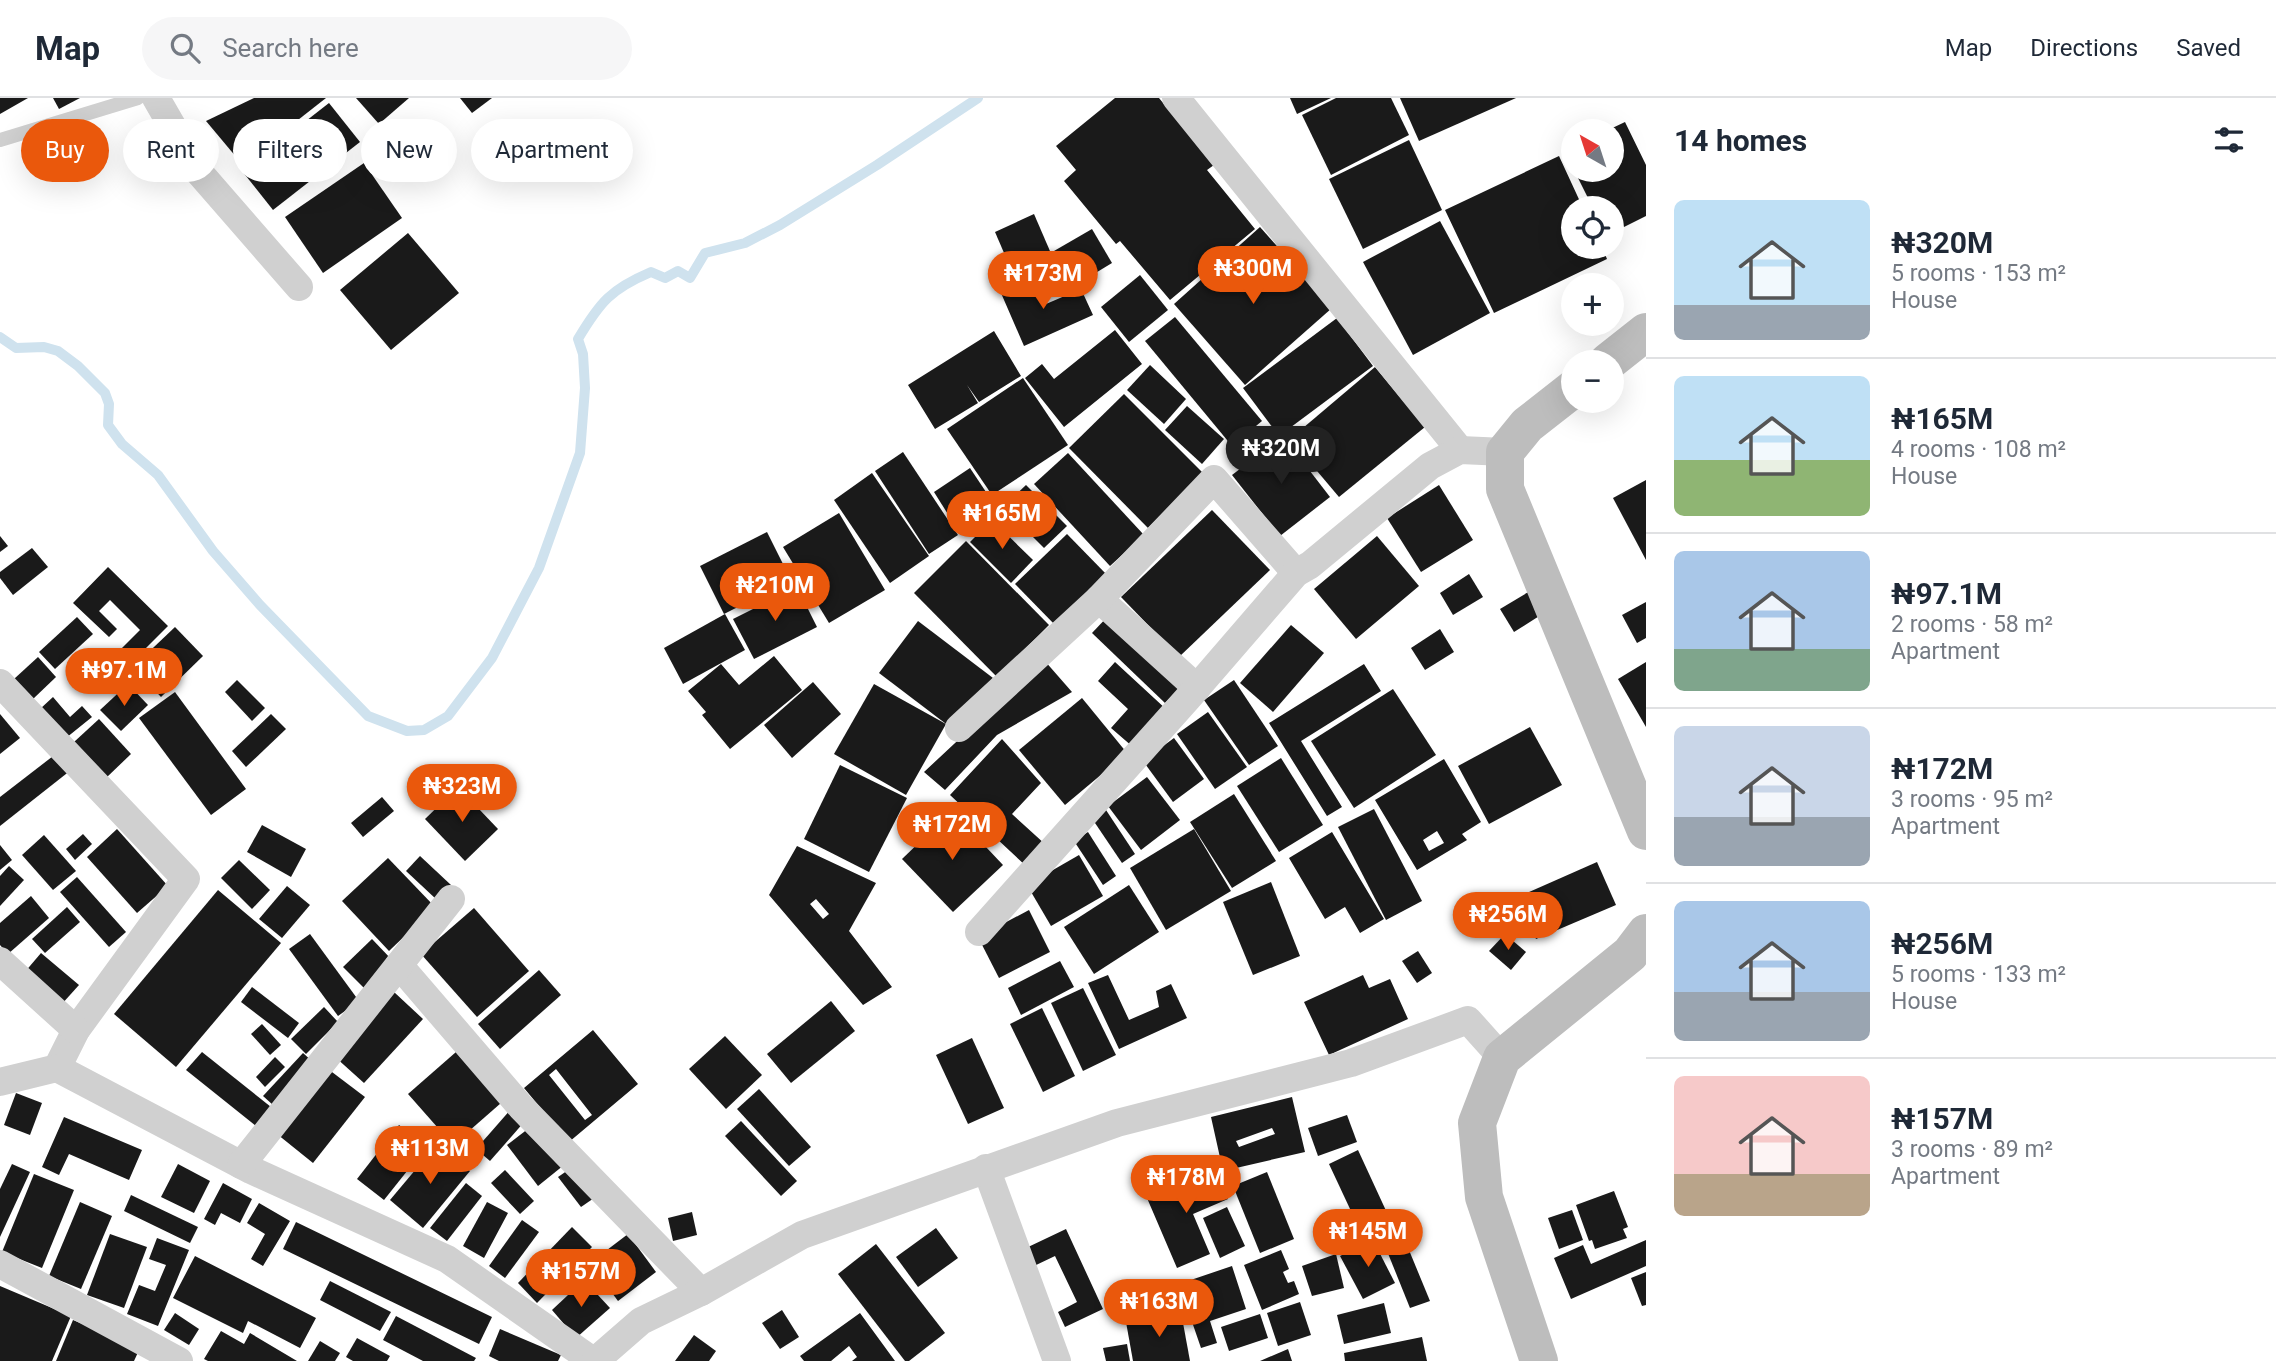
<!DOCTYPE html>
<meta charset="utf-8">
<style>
body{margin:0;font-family:Roboto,sans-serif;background:#f6f6f7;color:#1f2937;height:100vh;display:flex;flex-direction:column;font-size:26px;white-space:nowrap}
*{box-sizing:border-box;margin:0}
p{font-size:23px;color:#747a83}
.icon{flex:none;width:38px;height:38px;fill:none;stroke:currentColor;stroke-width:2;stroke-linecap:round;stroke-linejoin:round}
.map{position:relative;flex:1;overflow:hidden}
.drawer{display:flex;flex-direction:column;background:#fff;width:630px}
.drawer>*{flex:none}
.banner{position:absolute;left:21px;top:21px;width:665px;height:63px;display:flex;gap:14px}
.needle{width:46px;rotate:321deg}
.buttons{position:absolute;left:1561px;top:21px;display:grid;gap:14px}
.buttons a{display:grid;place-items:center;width:63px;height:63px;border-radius:50%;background:#fff;box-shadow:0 7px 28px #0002;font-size:35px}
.price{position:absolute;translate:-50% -60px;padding:0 16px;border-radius:24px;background:#ea580c;color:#fff;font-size:23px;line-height:46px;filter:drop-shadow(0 2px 4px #0008)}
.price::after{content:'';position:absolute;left:50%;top:42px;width:21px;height:16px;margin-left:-10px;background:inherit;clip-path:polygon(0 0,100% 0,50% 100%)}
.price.on{background:#222;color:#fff}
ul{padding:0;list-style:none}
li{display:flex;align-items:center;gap:21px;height:175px;padding:0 28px}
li+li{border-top:2px solid #e0e1e3}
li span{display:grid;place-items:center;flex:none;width:196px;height:140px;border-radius:10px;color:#555}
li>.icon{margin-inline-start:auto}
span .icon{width:84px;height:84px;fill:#fffc;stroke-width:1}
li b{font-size:30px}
h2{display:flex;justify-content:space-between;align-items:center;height:84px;padding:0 28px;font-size:30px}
.chip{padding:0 24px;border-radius:32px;background:#fff;box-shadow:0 7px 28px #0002;font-size:24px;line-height:63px}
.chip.on{background:#ea580c;color:#fff}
header{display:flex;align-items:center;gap:42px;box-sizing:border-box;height:98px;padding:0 35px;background:#fff;border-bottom:2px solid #e0e1e3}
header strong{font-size:33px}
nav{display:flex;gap:38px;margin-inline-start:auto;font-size:24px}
.search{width:490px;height:63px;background:#f6f6f7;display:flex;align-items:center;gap:18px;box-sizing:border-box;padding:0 24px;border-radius:38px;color:#747a83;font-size:26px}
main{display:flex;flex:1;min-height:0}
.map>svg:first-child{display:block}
</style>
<header>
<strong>Map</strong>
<div class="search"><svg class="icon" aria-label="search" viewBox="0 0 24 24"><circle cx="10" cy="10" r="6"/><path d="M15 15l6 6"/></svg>Search here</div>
<nav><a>Map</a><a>Directions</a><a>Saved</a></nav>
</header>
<main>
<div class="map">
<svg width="1646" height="1263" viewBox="0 0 1646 1263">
<rect width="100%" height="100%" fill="#fff"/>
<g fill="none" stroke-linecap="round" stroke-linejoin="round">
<!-- stream -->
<path stroke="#cfe2ee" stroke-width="10" d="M0,239L16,250L44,249L58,253L78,268L105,295L109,306L108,327L122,346L158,377L213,453L260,507L368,618L407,633L424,632L448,618L492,560L539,470L580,355L585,290L583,256L578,241C600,204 611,191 651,174L665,180L678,173L690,180L705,155L745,145L780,127L877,67L978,0"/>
</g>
<!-- building -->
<g fill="#1a1a1a" fill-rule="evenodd">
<path d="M0,0H28L0,16Z"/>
<path d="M53,0H80L59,11Z"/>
<path d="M254,0H326L242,66L206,23Z"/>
<path d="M356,0H409L379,26Z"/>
<path d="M460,0H492L472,15Z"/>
<path d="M1115,0H1159L1214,67L1207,72L1255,131L1170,202L1120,143L1116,146L1064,83L1076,72L1056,48Z"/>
<path d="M1290,0H1331L1297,16Z"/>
<path d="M1336,0H1391L1409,37L1331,77L1302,17Z"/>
<path d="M1400,0H1516L1419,43Z"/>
<path d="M329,5L360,44L273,112L242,73Z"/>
<path d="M1625,24L1646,67V118L1612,135V110H1593L1574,72H1612V33H1606Z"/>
<path d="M1409,42L1442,112L1363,151L1329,81Z"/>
<path d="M1573,49V69L1565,53Z"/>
<path d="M1559,58L1583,110H1573V149H1602L1607,161L1494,215L1445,112Z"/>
<path d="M364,65L402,120L323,175L285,119Z"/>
<path d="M1034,116L1056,167L1017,185L995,134Z"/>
<path d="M1440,123L1490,215L1413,257L1363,164Z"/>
<path d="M1260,129L1332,210L1245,287L1174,206Z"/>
<path d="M1092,131L1112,165L1074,188L1054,153Z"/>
<path d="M408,135L459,195L391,252L340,192Z"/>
<path d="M1140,177L1168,212L1129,244L1101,209Z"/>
<path d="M1034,180L1046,206L1081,191L1093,217L1024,248L1001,195Z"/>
<path d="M1175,219L1262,323L1232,348L1145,243Z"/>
<path d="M1337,220L1373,268L1279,338L1243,290Z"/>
<path d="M1115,232L1142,266L1064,329L1025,280L1042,266L1054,281Z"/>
<path d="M994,233L1021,278L979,304L967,287L978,305L935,331L908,287Z"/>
<path d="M1150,267L1186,301L1164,326L1127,292Z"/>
<path d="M1375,269L1425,329L1339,399L1290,341Z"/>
<path d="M1023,280L1068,347L992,397L947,331Z"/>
<path d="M1124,296L1203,375L1148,430L1069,350Z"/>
<path d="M1187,308L1224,341L1202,366L1165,332Z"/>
<path d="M1283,338L1330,399L1280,438L1232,377Z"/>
<path d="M903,354L958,437L929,456L875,373Z"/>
<path d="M1068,355L1144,437L1110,468L1034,386Z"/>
<path d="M970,370L998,412L961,437L934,394Z"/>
<path d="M872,375L929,458L890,485L834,402Z"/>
<path d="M1646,382V462L1613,400Z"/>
<path d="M1026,387L1067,428L1044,450L1003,409Z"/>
<path d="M1439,387L1473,442L1421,474L1387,420Z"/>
<path d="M1212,412L1270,472L1179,559L1121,499Z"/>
<path d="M839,415L885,492L829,525L783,449Z"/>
<path d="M992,422L1033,462L1011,485L970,444Z"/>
<path d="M767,434L791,482L724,516L700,468Z"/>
<path d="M1067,436L1108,478L1056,528L1015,486Z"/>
<path d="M0,438L8,448L0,454Z"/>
<path d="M1377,438L1419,488L1356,541L1314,491Z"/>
<path d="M966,443L1049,527L997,579L914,495Z"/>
<path d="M32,450L48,469L13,497L0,480V474Z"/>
<path d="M108,469L168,528L129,567L117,555L140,532L110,502L99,513L117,531L109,539L73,505Z"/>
<path d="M1469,476L1483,499L1453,517L1440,495Z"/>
<path d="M797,489L817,529L754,561L733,521Z"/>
<path d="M1530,493L1544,515L1514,534L1500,511Z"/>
<path d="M1646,504V540L1637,545L1622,517Z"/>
<path d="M725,516L745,552L683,586L664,550Z"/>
<path d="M1110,516L1184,586L1165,605L1092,535Z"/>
<path d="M77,519L93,536L55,571L39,554Z"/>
<path d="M918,523L993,580L954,632L879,575Z"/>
<path d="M1291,527L1324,555L1273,614L1240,585Z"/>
<path d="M175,529L203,558L161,599L133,569Z"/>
<path d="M1440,531L1454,554L1425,572L1411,550Z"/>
<path d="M774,558L802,592L730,651L702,617L706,614L688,593L721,566L739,587Z"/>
<path d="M38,559L56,579L33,601L14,581Z"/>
<path d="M1044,562L1072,594L997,637L945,692L924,674Z"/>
<path d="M1115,564L1167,612L1133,649L1111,630L1128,611L1098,583Z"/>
<path d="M1646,564V629L1618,581Z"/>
<path d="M1364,566L1381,593L1301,643L1342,709L1327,718L1269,625Z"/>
<path d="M237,582L265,610L252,623L225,594Z"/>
<path d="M1234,582L1278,648L1249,667L1204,602Z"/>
<path d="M813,584L841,616L792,660L764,627Z"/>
<path d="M128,586L148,607L121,633L100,612Z"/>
<path d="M874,586L946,626L906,697L834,656Z"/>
<path d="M1393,591L1436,657L1354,710L1311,643Z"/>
<path d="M175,594L246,691L211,717L139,620Z"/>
<path d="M53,599L70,619L82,608L92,619L66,640L40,611Z"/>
<path d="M1082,600L1127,655L1065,707L1019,652Z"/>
<path d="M1208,614L1247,669L1215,691L1177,636Z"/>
<path d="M0,616L20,640L0,656Z"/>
<path d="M271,616L286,631L246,669L232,653Z"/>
<path d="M99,621L131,656L106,680L74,644Z"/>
<path d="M1530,629L1562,687L1489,726L1458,668Z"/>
<path d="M1174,640L1204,681L1173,704L1143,663Z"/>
<path d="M1002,641L1041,685L1012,716L1046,747L1026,768L950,697Z"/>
<path d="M57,655L71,672L0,728V699Z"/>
<path d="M1281,660L1323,727L1279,754L1237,688Z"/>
<path d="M1444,661L1481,724L1462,736L1467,742L1417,772L1375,702ZM1437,733L1444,745L1429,753L1423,742Z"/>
<path d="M840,667L907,700L869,774L804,741Z"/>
<path d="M1147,679L1180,722L1141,752L1108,708Z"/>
<path d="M458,689L498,731L465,763L425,721Z"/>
<path d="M1234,696L1276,763L1232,790L1190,724Z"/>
<path d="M382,699L394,713L363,739L351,725Z"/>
<path d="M1374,711L1422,803L1386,822L1338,729Z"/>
<path d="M1106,712L1135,756L1122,765L1093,722Z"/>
<path d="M952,713L1003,767L953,814L902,761Z"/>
<path d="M262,727L306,751L291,779L247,754Z"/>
<path d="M117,731L168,788L137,815L87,759Z"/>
<path d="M1194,731L1231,793L1166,832L1130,770Z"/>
<path d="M1088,734L1116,778L1103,787L1074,743Z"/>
<path d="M1332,734L1384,821L1360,835L1345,809L1325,821L1289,760Z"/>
<path d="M83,736L92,746L75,762L66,751Z"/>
<path d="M44,737L76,773L53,792L22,757Z"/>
<path d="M0,747L12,762L0,772Z"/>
<path d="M797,748L876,785L849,833L892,889L863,907L769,797ZM816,801L829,816L823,821L810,806Z"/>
<path d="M1079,757L1103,798L1051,828L1027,787Z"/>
<path d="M420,758L451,787L437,802L406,773Z"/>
<path d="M388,760L435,809L389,853L342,803Z"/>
<path d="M239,762L270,792L252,811L221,780Z"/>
<path d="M1597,764L1616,807L1536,841L1518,799Z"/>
<path d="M9,768L24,782L0,808V778Z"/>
<path d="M77,779L126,834L109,849L60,794Z"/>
<path d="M1271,784L1300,858L1253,877L1223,804Z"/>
<path d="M1129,787L1159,834L1094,876L1064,829Z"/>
<path d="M287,788L310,807L282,840L259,821Z"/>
<path d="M218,792L281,845L176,969L114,916Z"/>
<path d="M31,798L49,820L8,856L0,847V825Z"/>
<path d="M67,809L80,824L45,855L32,841Z"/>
<path d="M474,810L529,873L477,919L421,856Z"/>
<path d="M1029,812L1050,854L999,880L978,839Z"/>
<path d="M310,836L359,903L338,918L289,851Z"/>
<path d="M1505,836L1526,854L1511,872L1489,853Z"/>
<path d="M372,841L393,863L365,891L343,869Z"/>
<path d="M1418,853L1432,875L1417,885L1402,863Z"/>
<path d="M41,855L79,887L61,907L24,875Z"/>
<path d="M1060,863L1074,889L1021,917L1008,890Z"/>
<path d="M539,872L561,897L500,951L478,926Z"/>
<path d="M1108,877L1129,922L1159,909L1156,893L1171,886L1187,920L1119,951L1088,885Z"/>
<path d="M1363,877L1369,890L1390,881L1408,921L1329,957L1304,904Z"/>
<path d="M252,889L299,925L288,940L241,904Z"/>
<path d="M1083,890L1116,957L1083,973L1051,905Z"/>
<path d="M394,894L423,921L364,985L334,958Z"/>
<path d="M831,903L855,933L791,985L767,956Z"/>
<path d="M324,909L338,924L306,956L291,941Z"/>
<path d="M1042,910L1075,978L1043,994L1010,926Z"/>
<path d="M262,926L281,947L270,957L251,936Z"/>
<path d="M593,932L638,986L569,1044L524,990ZM556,971L592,1017L585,1022L549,977Z"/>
<path d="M725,938L762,977L726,1011L689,971Z"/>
<path d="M972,940L1004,1010L968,1026L936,957Z"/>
<path d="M202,954L271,1009L256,1028L186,972Z"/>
<path d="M456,954L501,1005L453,1047L408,996Z"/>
<path d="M303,955L313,964L273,1007L263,998Z"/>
<path d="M275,959L285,969L265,989L256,979Z"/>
<path d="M328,971L365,999L313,1065L277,1036Z"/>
<path d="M759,991L811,1049L789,1068L737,1011Z"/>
<path d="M16,995L42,1005L30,1037L4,1027Z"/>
<path d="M1292,999L1305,1054L1223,1073L1211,1019ZM1272,1030L1275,1036L1239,1049L1236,1043Z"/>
<path d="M511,1011L525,1023L490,1063L476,1051Z"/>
<path d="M1347,1017L1357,1044L1318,1058L1308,1030Z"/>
<path d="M64,1019L142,1052L129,1082L69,1056L59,1077L42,1069Z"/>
<path d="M741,1023L797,1083L781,1098L725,1038Z"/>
<path d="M399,1027L427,1048L384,1102L357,1081Z"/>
<path d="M533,1027L564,1067L538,1088L507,1047Z"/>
<path d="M437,1046L470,1073L423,1130L390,1102Z"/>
<path d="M1358,1052L1394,1130L1365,1143L1329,1066Z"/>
<path d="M12,1066L30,1074L0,1139V1091Z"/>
<path d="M178,1066L210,1083L194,1115L161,1099Z"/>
<path d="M574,1068L597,1098L581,1109L558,1079Z"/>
<path d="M1215,1071L1228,1101L1193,1116L1210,1156L1177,1170L1147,1100Z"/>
<path d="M505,1072L534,1103L520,1116L491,1085Z"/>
<path d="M1267,1074L1294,1141L1260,1155L1233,1088Z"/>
<path d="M34,1076L74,1092L42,1170L2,1154Z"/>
<path d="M223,1085L252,1101L240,1125L221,1115L215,1127L204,1121Z"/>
<path d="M466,1085L482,1098L447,1143L430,1130Z"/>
<path d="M1614,1093L1628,1129L1623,1131L1627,1140L1595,1151L1592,1142L1589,1143L1576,1107Z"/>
<path d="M131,1097L198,1129L190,1145L124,1113Z"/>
<path d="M80,1104L112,1118L81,1191L49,1178Z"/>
<path d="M487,1104L508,1115L484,1160L463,1148Z"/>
<path d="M259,1105L290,1123L263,1168L251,1161L265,1136L247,1125Z"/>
<path d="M1227,1109L1245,1148L1220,1160L1203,1120Z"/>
<path d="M1572,1112L1583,1142L1559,1151L1548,1120Z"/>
<path d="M692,1114L697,1137L673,1143L668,1120Z"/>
<path d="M522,1122L539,1134L505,1180L489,1168Z"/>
<path d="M296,1124L492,1219L479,1246L283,1151Z"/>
<path d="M572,1129L592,1149L537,1205L518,1185Z"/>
<path d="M936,1130L958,1160L918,1189L896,1159Z"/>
<path d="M1066,1131L1103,1211L1065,1229L1058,1214L1077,1204L1055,1158L1034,1168L1026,1150Z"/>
<path d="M110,1136L147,1149L124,1210L87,1197Z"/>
<path d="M628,1136L656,1174L618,1203L590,1165Z"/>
<path d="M157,1140L189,1152L158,1228L127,1216L139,1187L155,1193L166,1167L149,1161Z"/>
<path d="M1404,1140L1430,1203L1410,1210L1385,1148Z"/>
<path d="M1373,1142L1395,1185L1363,1201L1340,1158Z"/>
<path d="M1646,1142V1168L1571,1201L1554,1160L1583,1147L1591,1166Z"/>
<path d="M876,1146L945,1235L909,1263H905L838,1176Z"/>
<path d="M1281,1152L1289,1171L1283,1174L1288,1185L1294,1183L1299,1196L1262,1212L1244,1167Z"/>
<path d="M1336,1156L1344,1190L1312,1198L1302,1168Z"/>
<path d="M195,1158L316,1220L300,1250L248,1223L243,1235L173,1200Z"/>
<path d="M1232,1168L1246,1211L1210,1223L1217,1245L1201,1250L1179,1186Z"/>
<path d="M1646,1174V1207L1642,1208L1631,1180Z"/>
<path d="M584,1182L610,1210L576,1240L552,1212Z"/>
<path d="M330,1183L391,1214L380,1233L320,1202Z"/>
<path d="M0,1188L71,1218L52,1263H0Z"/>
<path d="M1300,1204L1311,1237L1278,1248L1267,1215Z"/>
<path d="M1384,1205L1391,1235L1344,1246L1337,1217Z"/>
<path d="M782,1212L799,1239L780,1251L762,1225Z"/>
<path d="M1181,1214L1190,1263H1133L1126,1224Z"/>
<path d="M175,1215L199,1231L189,1247L164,1232Z"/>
<path d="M860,1215L895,1263H852L857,1259L849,1248L831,1263H804L800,1258Z"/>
<path d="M1260,1216L1268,1240L1229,1253L1221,1229Z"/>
<path d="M396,1218L476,1260L474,1263H423L383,1242Z"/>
<path d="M73,1222L140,1250L134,1263H56Z"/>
<path d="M500,1231L561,1257L558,1263H499L489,1258Z"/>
<path d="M221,1233L244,1246L250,1235L297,1263H208L204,1261Z"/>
<path d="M694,1237L716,1253L709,1263H675Z"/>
<path d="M1422,1239L1427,1263H1345L1344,1255Z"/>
<path d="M357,1240L390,1258L387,1263H353L346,1259Z"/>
<path d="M320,1243L340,1255L335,1263H308Z"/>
<path d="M1127,1246L1130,1263H1106L1103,1250Z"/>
<path d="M1288,1251L1292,1263H1260Z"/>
</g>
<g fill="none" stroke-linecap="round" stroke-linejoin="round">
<!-- lane -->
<path stroke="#d0d0d0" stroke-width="14" d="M0,42L138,0"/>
<!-- street -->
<g stroke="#d0d0d0" stroke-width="28">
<path d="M156,0L198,73L299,189"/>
<path d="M1176,0L1460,352"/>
<path d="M1099,501L1197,590"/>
<path d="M0,585L186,781L76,932L57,970"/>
<path d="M959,630L1099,501L1214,381L1296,475"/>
<path d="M979,834L1188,600L1296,475L1310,467L1430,368L1460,352L1505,354"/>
<path d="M0,863L76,932"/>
<path d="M399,867L521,1009L701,1194"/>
<path d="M0,984L57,970L251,1072L447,1161L593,1263"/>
<path d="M241,1067L451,801"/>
<path d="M986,1070L1057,1263"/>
<path d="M0,1166L179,1263"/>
<path d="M595,1263L641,1223L701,1194L802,1137L1117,1025L1351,965L1468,922L1502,960"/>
</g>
<!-- secondary -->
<g stroke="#bdbdbd" stroke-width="38">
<path d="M1608,264L1646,234"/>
<path d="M1573,291L1527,327L1505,354V391L1646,733"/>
<path d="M1539,1263L1484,1099L1477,1025L1502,960L1630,856L1646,835"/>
</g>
</g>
</svg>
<div class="buttons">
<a><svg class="needle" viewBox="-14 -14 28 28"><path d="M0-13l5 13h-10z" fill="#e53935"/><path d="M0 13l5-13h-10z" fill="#747a83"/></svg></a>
<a><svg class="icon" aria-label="locate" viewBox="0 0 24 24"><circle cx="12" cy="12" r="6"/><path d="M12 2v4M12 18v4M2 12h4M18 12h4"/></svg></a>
<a>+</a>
<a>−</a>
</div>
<b class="price" style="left:1253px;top:208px">₦300M</b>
<b class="price" style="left:1043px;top:213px">₦173M</b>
<b class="price on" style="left:1281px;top:388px">₦320M</b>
<b class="price" style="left:1002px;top:453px">₦165M</b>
<b class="price" style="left:775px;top:525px">₦210M</b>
<b class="price" style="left:124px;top:610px">₦97.1M</b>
<b class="price" style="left:462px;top:726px">₦323M</b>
<b class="price" style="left:952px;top:764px">₦172M</b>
<b class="price" style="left:1508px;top:854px">₦256M</b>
<b class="price" style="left:430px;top:1088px">₦113M</b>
<b class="price" style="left:1186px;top:1117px">₦178M</b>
<b class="price" style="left:1368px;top:1171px">₦145M</b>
<b class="price" style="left:581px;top:1211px">₦157M</b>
<b class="price" style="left:1159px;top:1241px">₦163M</b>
<div class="banner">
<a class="chip on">Buy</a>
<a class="chip">Rent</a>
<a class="chip">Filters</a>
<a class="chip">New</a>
<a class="chip">Apartment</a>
</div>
</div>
<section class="drawer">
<h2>14 homes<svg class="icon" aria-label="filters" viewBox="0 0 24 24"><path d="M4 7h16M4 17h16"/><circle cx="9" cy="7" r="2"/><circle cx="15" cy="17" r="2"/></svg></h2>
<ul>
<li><span style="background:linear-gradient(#bfe0f5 75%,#9aa5b1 0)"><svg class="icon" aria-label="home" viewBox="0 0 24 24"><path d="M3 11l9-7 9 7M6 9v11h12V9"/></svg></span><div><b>₦320M</b><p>5 rooms · 153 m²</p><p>House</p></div></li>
<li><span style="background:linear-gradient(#bfe0f5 60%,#8fb573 0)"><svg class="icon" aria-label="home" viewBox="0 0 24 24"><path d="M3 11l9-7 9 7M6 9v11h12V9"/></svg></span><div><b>₦165M</b><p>4 rooms · 108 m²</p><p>House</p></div></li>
<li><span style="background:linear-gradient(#a9c7e8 70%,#7fa58c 0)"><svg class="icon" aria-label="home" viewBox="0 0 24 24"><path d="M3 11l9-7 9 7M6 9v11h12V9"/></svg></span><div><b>₦97.1M</b><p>2 rooms · 58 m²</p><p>Apartment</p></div></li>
<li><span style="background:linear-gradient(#c9d6e8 65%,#9aa5b1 0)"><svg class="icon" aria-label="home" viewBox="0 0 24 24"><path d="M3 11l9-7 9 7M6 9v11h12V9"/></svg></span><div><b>₦172M</b><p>3 rooms · 95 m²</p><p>Apartment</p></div></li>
<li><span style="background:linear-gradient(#a9c7e8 65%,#9aa5b1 0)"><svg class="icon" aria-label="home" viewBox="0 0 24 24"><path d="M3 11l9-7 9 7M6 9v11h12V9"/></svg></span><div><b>₦256M</b><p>5 rooms · 133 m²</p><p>House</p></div></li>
<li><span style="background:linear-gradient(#f6c9c9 70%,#b9a48a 0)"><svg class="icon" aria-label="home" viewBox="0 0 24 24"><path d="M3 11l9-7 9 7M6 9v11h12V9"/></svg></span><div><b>₦157M</b><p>3 rooms · 89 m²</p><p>Apartment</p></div></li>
</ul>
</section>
</main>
